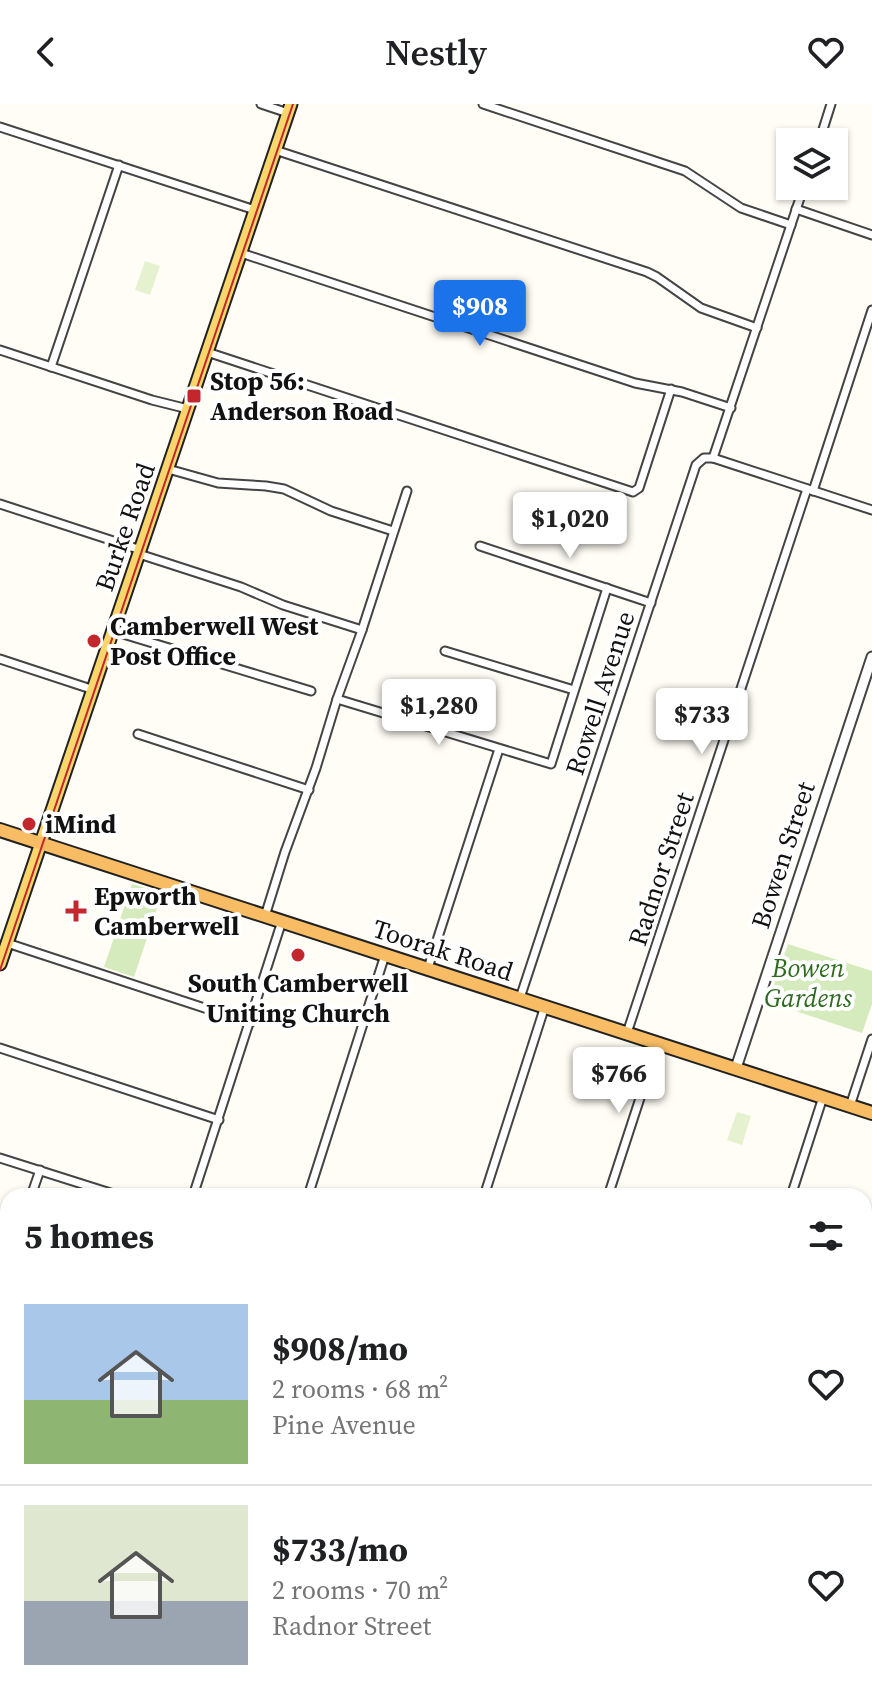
<!DOCTYPE html>
<meta charset="utf-8">
<style>
body{margin:0;font-family:"Source Serif 4",serif;background:#f2f2f2;color:#202124;height:100vh;display:flex;flex-direction:column;font-size:30px;white-space:nowrap}
*{box-sizing:border-box;margin:0}
p{font-size:26px;color:#757577}
.icon{flex:none;width:44px;height:44px;fill:none;stroke:currentColor;stroke-width:2;stroke-linecap:round;stroke-linejoin:round}
.map{position:relative;flex:1;overflow:hidden}
.side{position:absolute;left:0px;top:1084px;width:872px;height:512px;display:flex;flex-direction:column;background:#fff;border-radius:24px 24px 0 0;box-shadow:0 2px 6px #0004}
.side>*{flex:none}
.fabs{position:absolute;left:776px;top:24px;display:grid;gap:16px}
.fabs a{display:grid;place-items:center;width:72px;height:72px;border-radius:0px;background:#fff;box-shadow:0 2px 6px #0004;font-size:40px}
.price{position:absolute;translate:-50% -68px;padding:0 18px;border-radius:8px;background:#fff;color:#222;font-size:26px;line-height:52px;filter:drop-shadow(0 2px 4px #0008)}
.price::after{content:'';position:absolute;left:50%;top:48px;width:24px;height:18px;margin-left:-12px;background:inherit;clip-path:polygon(0 0,100% 0,50% 100%)}
.price.current{background:#1a73e8;color:#fff}
ul{padding:0;list-style:none}
li{display:flex;align-items:center;gap:24px;height:200px;padding:0 24px}
li+li{border-top:2px solid #e0e0e0}
li span{display:grid;place-items:center;flex:none;width:224px;height:160px;border-radius:0px;color:#555}
li>.icon{margin-inline-start:auto}
span .icon{width:96px;height:96px;fill:#fffc;stroke-width:1}
li b{font-size:34px}
h2{display:flex;justify-content:space-between;align-items:center;height:96px;padding:0 24px;font-size:34px}
header{display:flex;justify-content:space-between;align-items:center;height:104px;padding:0 24px;background:#fff;font-size:36px;font-weight:600}
.map>svg:first-child{display:block}
</style>
<header><svg class="icon" aria-label="back" viewBox="0 0 24 24"><path d="M15 5l-7 7 7 7"/></svg>Nestly<svg class="icon" aria-label="heart" viewBox="0 0 24 24"><path d="M12 20l-8-8c-3-5 5-10 8-4 3-6 11-1 8 4z"/></svg></header>
<div class="map">
<svg width="872" height="1596" viewBox="0 0 872 1596">
<rect width="100%" height="100%" fill="#fffdf5"/>
<!-- green -->
<g fill="#d5ebbd">
<path d="M132,780L162,789L134,873L104,863Z"/>
<path d="M788,840L872,867V900L862,929L768,898Z"/>
<path d="M0,1252L8,1255V1470L0,1462Z"/>
<path d="M47,1588H98L107,1596H53Z"/>
</g>
<!-- pitch -->
<g fill="#e6f2cf">
<path d="M145,157L160,162L150,191L135,186Z"/>
<path d="M737,1008L751,1012L742,1041L727,1036Z"/>
<path d="M0,1282L8,1287V1401L0,1408Z"/>
</g>
<g fill="none" stroke-linecap="round" stroke-linejoin="round">
<!-- minor casing -->
<g stroke="#444" stroke-width="11">
<g id="minor">
<path d="M261,0L288,9"/>
<path d="M483,0L685,67L741,104L791,121"/>
<path d="M0,23L255,106"/>
<path d="M819,38L831,0"/>
<path d="M275,46L647,168L657,173L701,204L757,224"/>
<path d="M796,105L872,131"/>
<path d="M241,149L635,279L682,288L731,304"/>
<path d="M0,246L152,296L188,305"/>
<path d="M207,248L633,388L639,384L671,285"/>
<path d="M51,263L119,61"/>
<path d="M713,354L872,406"/>
<path d="M168,365L218,379L266,382L284,385L331,407L393,427"/>
<path d="M813,387L872,206"/>
<path d="M0,400L141,446"/>
<path d="M480,442L651,499"/>
<path d="M139,450L241,483L283,501L362,526"/>
<path d="M113,527L311,587"/>
<path d="M445,547L574,586"/>
<path d="M0,555L94,586"/>
<path d="M337,595L551,660L607,484"/>
<path d="M138,630L309,686"/>
<path d="M265,812L285,748L316,664L337,595L362,526L407,387"/>
<path d="M7,839L250,919"/>
<path d="M428,864L499,645"/>
<path d="M520,894L696,361L704,354H713L804,82"/>
<path d="M627,929L807,385"/>
<path d="M0,944L219,1016"/>
<path d="M850,1002L872,935"/>
<path d="M0,1054L120,1092"/>
<path d="M31,1092L40,1066"/>
<path d="M193,1092L282,817"/>
<path d="M308,1092L385,851"/>
<path d="M484,1092L545,902"/>
<path d="M608,1092L658,939"/>
<path d="M791,1092L823,993"/>
<path d="M0,1181L8,1158"/>
<path d="M0,1202L8,1204"/>
<path d="M864,1279L872,1255"/>
<path d="M864,1311L872,1314"/>
<path d="M864,1455L872,1458"/>
<path d="M864,1586L872,1589"/>
<path d="M135,1588L143,1596"/>
<path d="M285,1588L290,1593L301,1596"/>
<path d="M566,1588L591,1596"/>
<path d="M444,1596L446,1588"/>
<path d="M513,1596L516,1588"/>
</g>
</g>
<!-- tertiary casing -->
<g stroke="#444" stroke-width="13">
<g id="tertiary">
<path d="M736,964L872,553"/>
<path d="M219,1596L232,1588"/>
</g>
</g>
<!-- primary casing -->
<g stroke="#222" stroke-width="15">
<path id="primary" d="M0,860L291,0"/>
</g>
<!-- trunk casing -->
<g stroke="#222" stroke-width="16">
<path id="trunk" d="M0,726L872,1009"/>
</g>
<!-- motorway casing -->
<g stroke="#222" stroke-width="18">
<g id="motorway">
<path d="M0,1541L8,1550"/>
<path d="M0,1563L8,1571"/>
<path d="M25,1588L33,1596"/>
<path d="M41,1588L46,1596"/>
<path d="M0,1593L3,1596"/>
</g>
</g>
<!-- minor -->
<use href="#minor" stroke="#fff" stroke-width="7"/>
<!-- tertiary -->
<use href="#tertiary" stroke="#fff" stroke-width="9"/>
<!-- primary -->
<use href="#primary" stroke="#f9d66b" stroke-width="11"/>
<!-- trunk -->
<use href="#trunk" stroke="#f7bc64" stroke-width="12"/>
<!-- motorway -->
<use href="#motorway" stroke="#f5a25d" stroke-width="14"/>
<!-- tram -->
<path stroke="#c4262e" stroke-width="2" d="M0,866L293,0"/>
</g>
<!-- markers -->
<g fill="#c4262e" stroke="#fff" stroke-width="3">
<rect x="186" y="284" width="16" height="16" rx="4"/>
<circle cx="94" cy="537" r="8"/>
<circle cx="29" cy="720" r="8"/>
<path d="M72 795h8v8h8v8h-8v8h-8v-8h-8v-8h8z"/>
<circle cx="298" cy="851" r="8"/>
</g>
<g text-anchor="middle" dominant-baseline="central" stroke-width="8" stroke-linejoin="round" paint-order="stroke">
<!-- poi labels -->
<g font-size="26" font-weight="bold" fill="#111" stroke="#fff" text-anchor="start">
<text x="210" y="277">Stop 56:<tspan x="210" dy="30">Anderson Road</tspan></text>
<text x="110" y="522">Camberwell West<tspan x="110" dy="30">Post Office</tspan></text>
<text x="45" y="720">iMind</text>
<text x="94" y="792">Epworth<tspan x="94" dy="30">Camberwell</tspan></text>
<text x="298" y="879" text-anchor="middle">South Camberwell<tspan x="298" dy="30">Uniting Church</tspan></text>
</g>
<!-- street labels -->
<g font-size="26" fill="#111" stroke="#fff">
<text transform="translate(125 423) rotate(-71)">Burke Road</text>
<text transform="translate(600 589) rotate(-72)">Rowell Avenue</text>
<text transform="translate(783 751) rotate(-72)">Bowen Street</text>
<text transform="translate(661 765) rotate(-72)">Radnor Street</text>
<text transform="translate(443 846) rotate(18)">Toorak Road</text>
</g>
<!-- park labels -->
<g font-size="26" font-style="italic" fill="#2f6b1f" stroke="#fff">
<text x="808" y="864">Bowen<tspan x="808" dy="30">Gardens</tspan></text>
</g>
</g>
</svg>
<div class="fabs">
<a><svg class="icon" aria-label="layers" viewBox="0 0 24 24"><path d="M12 4l9 5-9 5-9-5zM3 14l9 5 9-5"/></svg></a>
</div>
<b class="price current" style="left:480px;top:244px">$908</b>
<b class="price" style="left:570px;top:456px">$1,020</b>
<b class="price" style="left:439px;top:643px">$1,280</b>
<b class="price" style="left:702px;top:652px">$733</b>
<b class="price" style="left:619px;top:1011px">$766</b>
<section class="side">
<h2>5 homes<svg class="icon" aria-label="filters" viewBox="0 0 24 24"><path d="M4 7h16M4 17h16"/><circle cx="9" cy="7" r="2"/><circle cx="15" cy="17" r="2"/></svg></h2>
<ul>
<li><span style="background:linear-gradient(#a9c7e8 60%,#8fb573 0)"><svg class="icon" aria-label="home" viewBox="0 0 24 24"><path d="M3 11l9-7 9 7M6 9v11h12V9"/></svg></span><div><b>$908/mo</b><p>2 rooms · 68 m²</p><p>Pine Avenue</p></div><svg class="icon" aria-label="heart" viewBox="0 0 24 24"><path d="M12 20l-8-8c-3-5 5-10 8-4 3-6 11-1 8 4z"/></svg></li>
<li><span style="background:linear-gradient(#dfe7d0 60%,#9aa5b1 0)"><svg class="icon" aria-label="home" viewBox="0 0 24 24"><path d="M3 11l9-7 9 7M6 9v11h12V9"/></svg></span><div><b>$733/mo</b><p>2 rooms · 70 m²</p><p>Radnor Street</p></div><svg class="icon" aria-label="heart" viewBox="0 0 24 24"><path d="M12 20l-8-8c-3-5 5-10 8-4 3-6 11-1 8 4z"/></svg></li>
</ul>
</section>
</div>
